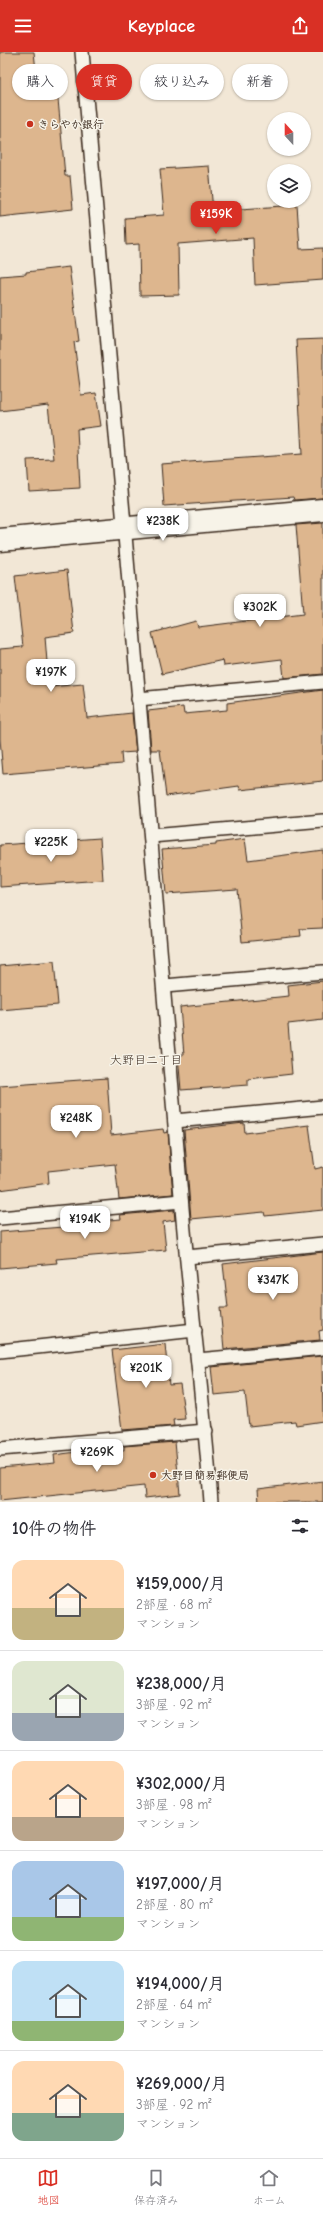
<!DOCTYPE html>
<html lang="ja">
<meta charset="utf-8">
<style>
body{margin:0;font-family:"Comic Neue","Klee One",sans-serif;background:#f2f2f3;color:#2b2b33;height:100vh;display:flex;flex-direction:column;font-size:15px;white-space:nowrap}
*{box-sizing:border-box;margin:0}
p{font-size:13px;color:#7c7c81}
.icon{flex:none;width:22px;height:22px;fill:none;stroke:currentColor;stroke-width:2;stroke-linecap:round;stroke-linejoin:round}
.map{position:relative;height:1450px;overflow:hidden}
.panel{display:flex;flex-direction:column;background:#fff;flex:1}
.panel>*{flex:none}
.banner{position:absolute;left:12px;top:12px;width:299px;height:36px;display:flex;gap:8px}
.needle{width:26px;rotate:339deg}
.tools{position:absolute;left:267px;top:60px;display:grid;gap:8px}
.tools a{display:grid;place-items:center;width:44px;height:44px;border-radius:50%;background:#fff;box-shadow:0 1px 3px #0004;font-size:20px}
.price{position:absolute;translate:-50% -34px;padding:0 9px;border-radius:8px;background:#fff;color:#222;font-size:13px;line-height:26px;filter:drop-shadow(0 1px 2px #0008)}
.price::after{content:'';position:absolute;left:50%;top:24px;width:12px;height:9px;margin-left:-6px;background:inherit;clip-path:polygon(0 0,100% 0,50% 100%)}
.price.active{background:#d93025;color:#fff}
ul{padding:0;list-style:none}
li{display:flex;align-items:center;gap:12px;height:100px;padding:0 12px}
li+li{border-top:1px solid #e1e1e2}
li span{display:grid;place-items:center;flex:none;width:112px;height:80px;border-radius:12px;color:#555}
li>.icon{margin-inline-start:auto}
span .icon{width:48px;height:48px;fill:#fffc;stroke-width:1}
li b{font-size:17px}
h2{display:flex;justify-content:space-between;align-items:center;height:48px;padding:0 12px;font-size:17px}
.pill{padding:0 14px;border-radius:18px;background:#fff;box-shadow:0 1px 3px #0004;font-size:14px;line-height:36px}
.pill.active{background:#d93025;color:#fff}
header{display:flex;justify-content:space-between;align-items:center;height:52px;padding:0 12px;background:#d93025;color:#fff;font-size:18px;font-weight:700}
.tabs{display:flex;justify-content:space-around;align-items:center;height:56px;border-top:1px solid #e1e1e2;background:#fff;font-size:11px;color:#7c7c81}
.tabs a{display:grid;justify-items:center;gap:2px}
.tabs .active{color:#d93025}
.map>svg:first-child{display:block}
</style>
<header><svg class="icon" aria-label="menu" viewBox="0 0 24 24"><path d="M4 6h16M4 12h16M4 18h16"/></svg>Keyplace<svg class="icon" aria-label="share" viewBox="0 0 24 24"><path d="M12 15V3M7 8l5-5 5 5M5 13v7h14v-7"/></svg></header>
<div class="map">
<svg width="323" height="1450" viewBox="0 0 323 1450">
<rect width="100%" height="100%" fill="#f2e7d6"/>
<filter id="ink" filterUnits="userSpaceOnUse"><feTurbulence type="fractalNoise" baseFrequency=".025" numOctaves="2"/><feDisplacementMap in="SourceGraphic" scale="8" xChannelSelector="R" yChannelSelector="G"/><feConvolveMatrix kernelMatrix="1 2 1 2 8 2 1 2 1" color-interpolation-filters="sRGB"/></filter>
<g filter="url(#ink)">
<!-- building -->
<g fill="#ddb68e" stroke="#3b2a1e">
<path d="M0,0H34L38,38L57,36L65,124H70L73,157L0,165Z"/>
<path d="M209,114L213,159L297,153L300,197L323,196V228L255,233L253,186L178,192L179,243L140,244L139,192L126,193L125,166L164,163L160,117Z"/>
<path d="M69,215L79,289L74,290L81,343L96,341L101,374L77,377L80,436L29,439L27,408L54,407L48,353L0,359V224L26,222V220Z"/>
<path d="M323,287V446L294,448L293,445L164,454L161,412L302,402L296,288Z"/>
<path d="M323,471V622L284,626L282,607L224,614L223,608L162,622L152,581L196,569L198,575L303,562L296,473Z"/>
<path d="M67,518L74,581L45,585L49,635L83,632L87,666L132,661L136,700L121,701L122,712L3,722L0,687V597L23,595L15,524Z"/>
<path d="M323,638V729L240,738L239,734L166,744L160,698H151L148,659L183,655L184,662L227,658V651Z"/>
<path d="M100,786L103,828L0,835V793Z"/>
<path d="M245,787L248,808L323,798V876L300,877L301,884L242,890L237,837L166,842L162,797L216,793V791Z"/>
<path d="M54,909L58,953L0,958V914Z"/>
<path d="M323,929V968L288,972L292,1022L248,1027V1033L181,1038L178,1003H184L180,955L289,944L288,933Z"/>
<path d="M107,1026L111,1083L163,1077L164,1081L168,1080L173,1142L119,1147L115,1112L48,1119L49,1131L0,1138V1034Z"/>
<path d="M244,1071L245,1081L309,1073L315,1117L323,1115V1158L265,1164L264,1160L191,1167L184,1078Z"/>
<path d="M174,1158L175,1168L163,1170L166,1198L56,1207L57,1211L0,1216V1180L63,1175V1172L121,1167L120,1163Z"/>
<path d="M323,1200V1278L319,1279L320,1288L224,1297L220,1256H228L223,1212Z"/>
<path d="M165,1292L169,1333L180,1332L185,1367L173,1368L174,1374L122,1378L112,1298Z"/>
<path d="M322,1304L323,1369L296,1373L295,1369L249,1374L245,1340L214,1343L211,1315Z"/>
<path d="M175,1390L180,1442L145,1446L144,1434L0,1449V1416L55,1411L54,1403L84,1399V1403L124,1398V1394Z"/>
<path d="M323,1429V1450H259L258,1437Z"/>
</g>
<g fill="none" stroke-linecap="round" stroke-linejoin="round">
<!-- service casing -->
<g stroke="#3b2a1e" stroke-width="16">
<g id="service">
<path d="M82,0C117,381 149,763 181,1144C189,1246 204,1348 211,1450"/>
<path d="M138,647L323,630"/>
<path d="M151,784L323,769"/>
<path d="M165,934L323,920"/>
<path d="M175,1069L323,1055"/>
<path d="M0,1166L181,1149"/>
<path d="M187,1205L323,1192"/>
<path d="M0,1299L195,1278"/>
<path d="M198,1308L323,1296"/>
<path d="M0,1397L206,1379"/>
</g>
</g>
<!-- minor casing -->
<g stroke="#3b2a1e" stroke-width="25">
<path id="minor" d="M0,488L323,458"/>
</g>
<!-- service -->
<use href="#service" stroke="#f7f3e8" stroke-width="13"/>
<!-- minor -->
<use href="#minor" stroke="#f7f3e8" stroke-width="22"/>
</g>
</g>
<!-- markers -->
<g fill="#c8321e" stroke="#f7f3e8" stroke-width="1.5">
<circle cx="30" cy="72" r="4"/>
<circle cx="153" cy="1423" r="4"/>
</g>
<g text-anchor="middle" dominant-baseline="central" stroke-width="3" stroke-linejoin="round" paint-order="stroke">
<!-- poi labels -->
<g font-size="11" font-weight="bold" fill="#3b2a1e" stroke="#f7f3e8" text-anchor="start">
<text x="38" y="72">きらやか銀行</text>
<text x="161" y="1423">大野目簡易郵便局</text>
</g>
<!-- neighbourhood labels -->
<g font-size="12" fill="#3b2a1e" stroke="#f7f3e8">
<text x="146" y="1008">大野目二丁目</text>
</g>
</g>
</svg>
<div class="tools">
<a><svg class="needle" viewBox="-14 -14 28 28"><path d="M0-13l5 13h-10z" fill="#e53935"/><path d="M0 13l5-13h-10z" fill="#7c7c81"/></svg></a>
<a><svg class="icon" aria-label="layers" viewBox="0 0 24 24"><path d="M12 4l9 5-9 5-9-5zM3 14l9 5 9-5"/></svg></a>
</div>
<b class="price active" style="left:216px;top:183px">¥159K</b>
<b class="price" style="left:163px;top:490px">¥238K</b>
<b class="price" style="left:260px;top:576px">¥302K</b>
<b class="price" style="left:51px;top:641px">¥197K</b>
<b class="price" style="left:51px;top:811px">¥225K</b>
<b class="price" style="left:76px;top:1087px">¥248K</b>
<b class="price" style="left:85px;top:1188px">¥194K</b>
<b class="price" style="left:273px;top:1249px">¥347K</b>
<b class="price" style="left:146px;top:1337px">¥201K</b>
<b class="price" style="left:97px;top:1421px">¥269K</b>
<div class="banner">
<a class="pill">購入</a>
<a class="pill active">賃貸</a>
<a class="pill">絞り込み</a>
<a class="pill">新着</a>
</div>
</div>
<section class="panel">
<h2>10件の物件<svg class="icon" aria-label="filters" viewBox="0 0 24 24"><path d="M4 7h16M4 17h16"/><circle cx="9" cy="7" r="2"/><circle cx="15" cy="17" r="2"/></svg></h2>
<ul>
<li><span style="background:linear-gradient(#ffd9b3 60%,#c2b280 0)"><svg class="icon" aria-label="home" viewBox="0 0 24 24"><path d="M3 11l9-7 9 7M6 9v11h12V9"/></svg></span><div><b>¥159,000/月</b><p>2部屋 · 68 m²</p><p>マンション</p></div></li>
<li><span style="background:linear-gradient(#dfe7d0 65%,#9aa5b1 0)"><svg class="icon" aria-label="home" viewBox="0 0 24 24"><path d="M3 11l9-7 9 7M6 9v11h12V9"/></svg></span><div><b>¥238,000/月</b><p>3部屋 · 92 m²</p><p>マンション</p></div></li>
<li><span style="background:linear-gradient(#ffd9b3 70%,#b9a48a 0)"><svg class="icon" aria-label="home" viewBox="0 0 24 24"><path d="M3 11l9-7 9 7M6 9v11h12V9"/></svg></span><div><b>¥302,000/月</b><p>3部屋 · 98 m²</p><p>マンション</p></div></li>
<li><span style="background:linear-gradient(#a9c7e8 70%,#8fb573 0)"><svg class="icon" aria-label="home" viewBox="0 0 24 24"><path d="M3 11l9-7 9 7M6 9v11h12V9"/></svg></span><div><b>¥197,000/月</b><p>2部屋 · 80 m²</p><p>マンション</p></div></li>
<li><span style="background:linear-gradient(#bfe0f5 75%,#8fb573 0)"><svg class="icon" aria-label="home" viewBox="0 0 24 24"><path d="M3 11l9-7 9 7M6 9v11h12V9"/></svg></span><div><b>¥194,000/月</b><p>2部屋 · 64 m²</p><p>マンション</p></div></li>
<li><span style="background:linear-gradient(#ffd9b3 65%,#7fa58c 0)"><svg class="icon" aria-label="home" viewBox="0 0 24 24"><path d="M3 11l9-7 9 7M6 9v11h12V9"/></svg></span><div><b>¥269,000/月</b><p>3部屋 · 92 m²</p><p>マンション</p></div></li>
</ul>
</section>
<nav class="tabs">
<a class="active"><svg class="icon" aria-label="map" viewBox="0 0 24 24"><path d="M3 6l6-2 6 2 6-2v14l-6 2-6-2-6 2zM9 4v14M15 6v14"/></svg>地図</a>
<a><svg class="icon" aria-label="saved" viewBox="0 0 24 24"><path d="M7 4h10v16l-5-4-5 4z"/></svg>保存済み</a>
<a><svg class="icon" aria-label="home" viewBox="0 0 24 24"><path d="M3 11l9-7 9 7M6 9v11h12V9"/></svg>ホーム</a>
</nav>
